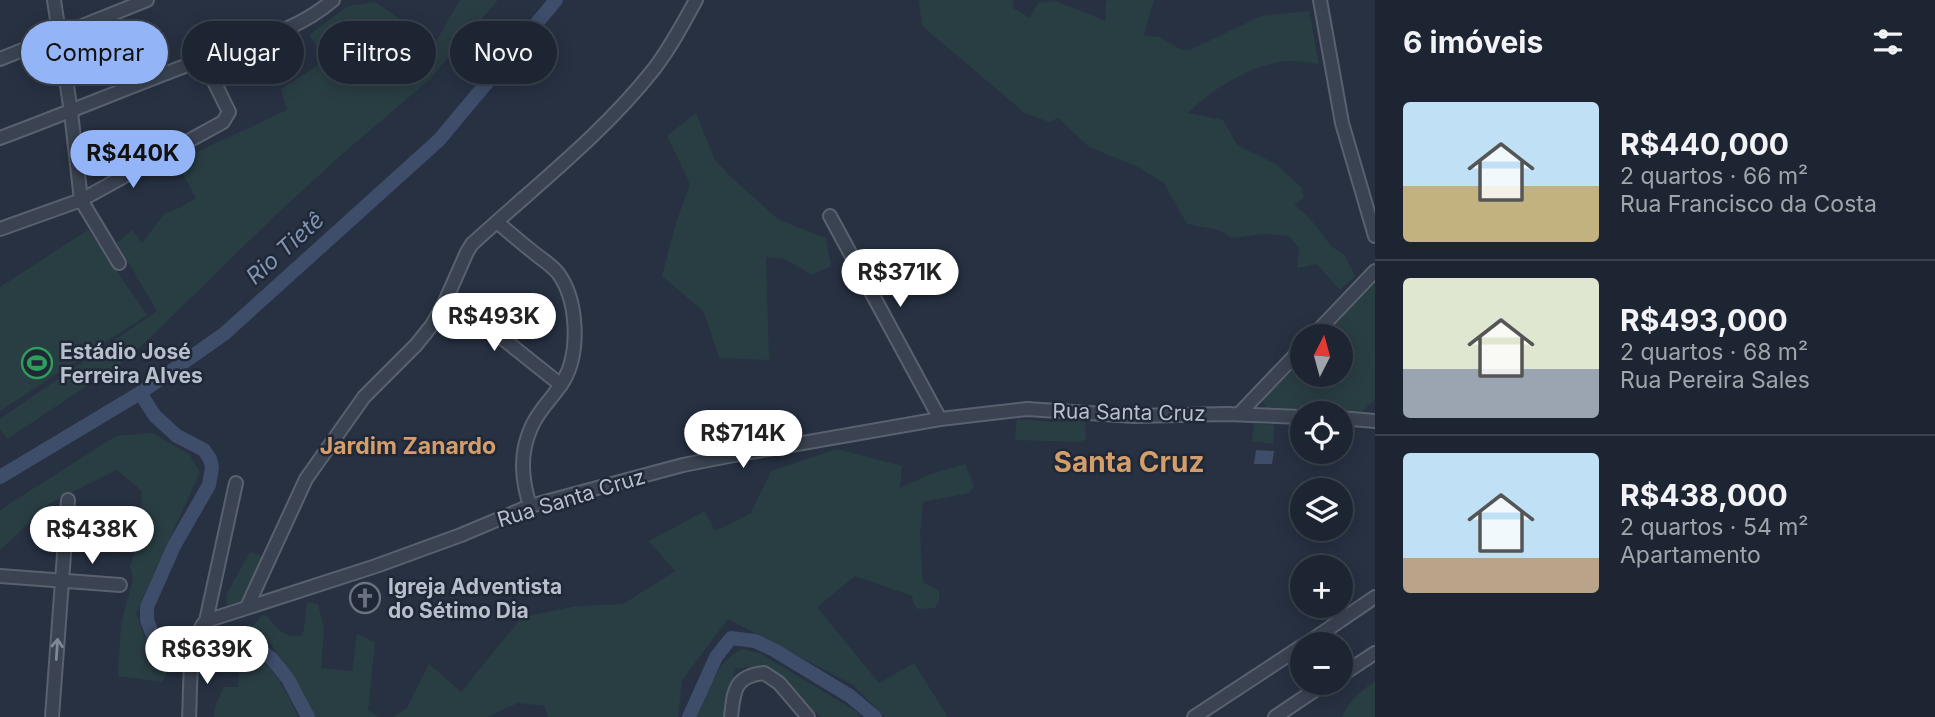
<!DOCTYPE html>
<html lang="pt">
<meta charset="utf-8">
<style>
body{margin:0;font-family:Inter,sans-serif;background:#252d3a;color:#f1f3f6;height:100vh;display:flex;flex-direction:column;font-size:26px;white-space:nowrap}
*{box-sizing:border-box;margin:0}
p{font-size:23px;color:#a0a5ac}
.icon{flex:none;width:38px;height:38px;fill:none;stroke:currentColor;stroke-width:2;stroke-linecap:round;stroke-linejoin:round}
.map{position:relative;flex:1;overflow:hidden}
.panel{display:flex;flex-direction:column;background:#1d2532;width:560px}
.panel>*{flex:none}
.top-card{position:absolute;left:21px;top:21px;width:665px;height:63px;display:flex;gap:14px}
.needle{width:46px;rotate:6deg}
.buttons{position:absolute;left:1290px;top:324px;display:grid;gap:14px}
.buttons a{display:grid;place-items:center;width:63px;height:63px;border-radius:50%;background:#1d2532;box-shadow:0 4px 18px #0003,0 0 0 2px #3b424d;font-size:35px}
.price{position:absolute;translate:-50% -60px;padding:0 16px;border-radius:24px;background:#fff;color:#222;font-size:23px;line-height:46px;filter:drop-shadow(0 2px 4px #0008)}
.price::after{content:'';position:absolute;left:50%;top:42px;width:21px;height:16px;margin-left:-10px;background:inherit;clip-path:polygon(0 0,100% 0,50% 100%)}
.price.on{background:#93b4f6;color:#111}
ul{padding:0;list-style:none}
li{display:flex;align-items:center;gap:21px;height:175px;padding:0 28px}
li+li{border-top:2px solid #3b424d}
li span{display:grid;place-items:center;flex:none;width:196px;height:140px;border-radius:7px;color:#555}
li>.icon{margin-inline-start:auto}
span .icon{width:84px;height:84px;fill:#fffc;stroke-width:1}
li b{font-size:30px}
h2{display:flex;justify-content:space-between;align-items:center;height:84px;padding:0 28px;font-size:30px}
.pill{padding:0 24px;border-radius:32px;background:#1d2532;box-shadow:0 4px 18px #0003,0 0 0 2px #3b424d;font-size:24px;line-height:63px}
.pill.on{background:#93b4f6;color:#111}
main{display:flex;flex:1;min-height:0}
.map>svg:first-child{display:block}
</style>
<main>
<div class="map">
<svg width="1375" height="717" viewBox="0 0 1375 717">
<rect width="100%" height="100%" fill="#273142"/>
<!-- green -->
<g fill="#293e43">
<path d="M460,0H498L427,82L349,148L280,211L129,358L7,439L0,429V419L157,311L117,243L132,230L142,243L165,213L179,208L196,198L176,162L287,110L281,89L314,68L325,59L309,35L348,6L375,2L435,43Z"/>
<path d="M919,0H1014L1013,8L1030,18L1038,3L1055,1L1106,21V2L1108,0H1154L1144,35L1159,37L1180,49L1190,50L1261,16L1309,11L1319,64C1310,63 1300,61 1291,61C1256,61 1212,89 1188,113L1223,120L1237,145L1276,164L1302,188L1304,198L1294,205L1307,215L1332,247L1345,255L1355,276L1340,290L1317,264L1297,268L1299,248L1289,236L1263,234L1232,238L1219,230L1187,224L1164,183L1138,167L1089,147L1058,118L1049,122L1025,113L922,26Z"/>
<path d="M696,113L715,160L731,177L779,220L826,238L831,266L812,275L785,259L766,257L769,360L719,358L704,312L662,276L676,223L690,184L667,136Z"/>
<path d="M88,230L147,315L0,411V287Z"/>
<path d="M1375,276V399L1361,413L1267,408L1262,401L1263,395L1302,354V374H1340V336H1319Z"/>
<path d="M1017,419L1051,422L1085,421L1086,439L1080,442L1015,440Z"/>
<path d="M1254,423L1274,425L1273,444L1252,441Z"/>
<path d="M152,433L189,454L200,472L136,613L144,636L174,658L162,682L118,676L121,624L133,579L130,567L140,533L142,491L117,470L50,503L0,550V510L116,436Z"/>
<path d="M837,449L902,466L900,488L931,474L965,464L974,486L969,493L923,502L920,534L923,582L939,591V600L935,608L918,609L914,605L912,596L855,576L817,607L879,683L914,663L948,717H885L853,685L728,619L682,680L678,717H548L545,706L518,703L487,717H393L407,708L429,664L461,692L522,617L577,606L623,604L675,571L649,541L705,511L715,531L751,513L771,471Z"/>
<path d="M250,552L264,557L244,600L227,606L226,595Z"/>
<path d="M307,602L318,604L324,629L321,668L352,671L357,634L375,642L368,710L379,717H315L305,696L270,643L236,636H216L224,625C244,628 249,633 262,615L267,616C276,629 286,640 303,635Z"/>
<path d="M237,645C271,660 283,684 298,717H214L216,704L224,687H238L239,671L232,668H202L207,647Z"/>
<path d="M742,649L759,653L856,711L861,717H821L762,665L735,669L726,717H697C709,690 715,663 742,649Z"/>
<path d="M1375,682V717H1342C1348,701 1360,691 1375,682Z"/>
</g>
<!-- water -->
<path fill="#3d4d6a" d="M1256,450L1274,451L1272,464H1254Z"/>
<g fill="none" stroke-linecap="round" stroke-linejoin="round">
<!-- river -->
<g stroke="#3d4d6a" stroke-width="14">
<path d="M140,393L155,416L177,436L204,450L210,459L212,467L209,485L174,546L147,607V620L153,636L162,643L176,644L223,639L238,640L254,646L272,659L288,679L308,717"/>
<path d="M0,477L140,393L224,334L439,140L556,0"/>
<path d="M689,717L716,657L731,638L755,641L774,650L850,696L875,717"/>
</g>
<!-- minor casing -->
<g stroke="#59616f" stroke-width="16">
<g id="minor">
<path d="M54,0L71,112L81,200L119,263"/>
<path d="M1320,0L1342,123L1375,236"/>
<path d="M0,59L147,0"/>
<path d="M0,138C67,113 134,85 201,60C247,42 295,33 333,0"/>
<path d="M830,216L940,419"/>
<path d="M497,222C511,234 524,245 538,256C545,261 553,267 558,273C578,300 580,352 564,380C554,397 538,410 531,428C519,455 522,480 530,506"/>
<path d="M0,229L81,200L223,122L229,112L203,59"/>
<path d="M448,295L561,385"/>
<path d="M1313,336L1375,271"/>
<path d="M1239,414L1302,348"/>
<path d="M1340,418L1375,421"/>
<path d="M0,576L120,585"/>
<path d="M247,607L306,479L364,397L416,345L432,325L444,304L467,252L472,244C534,187 602,135 654,69C670,48 683,24 696,0"/>
<path d="M206,621L236,483"/>
<path d="M1306,644L1375,597"/>
<path d="M1340,676L1375,653"/>
<path d="M52,717L68,500"/>
<path d="M189,717C191,690 187,641 206,621L376,566L461,535L530,506L683,465L734,455L940,419L1027,409L1134,416L1227,414L1302,417"/>
<path d="M731,717C734,691 734,676 764,673L779,683L808,717"/>
<path d="M1194,717L1302,646"/>
<path d="M1275,717L1327,682"/>
</g>
</g>
<!-- minor -->
<use href="#minor" stroke="#3b4352" stroke-width="12"/>
</g>
<!-- one-way arrows -->
<defs><path id="oneway-shaft" d="M-6 0H5M1.5-3L5.5 0L1.5 3" fill="none" stroke-width="1.6" stroke-linecap="round" stroke-linejoin="round" transform="scale(1.75)"/></defs>
<use stroke="#808795" href="#oneway-shaft" transform="translate(57 649) rotate(-86)"/>
<!-- icons -->
<defs>
<g id="stadium-ring" transform="scale(1.575)"><circle r="9.5" fill="#202837" stroke="#2e9e5b" stroke-width="1.5"/><path d="M0-5a6.5 5 0 1 0 0 10a6.5 5 0 1 0 0-10ZM-3.5-1.8h7v3.6h-7Z" fill="#2e9e5b"/></g>
<g id="church-ring" transform="scale(1.575)"><circle r="9.5" fill="#202837" stroke="#6b7280" stroke-width="1.5"/><path d="M-1.2-6h2.4v3.5h3.3v2.4h-3.3V6h-2.4V-.1h-3.3v-2.4h3.3Z" fill="#6b7280"/></g>
</defs>
<g fill-rule="evenodd">
<use href="#stadium-ring" x="37" y="363"/>
<use href="#church-ring" x="365" y="598"/>
</g>
<g text-anchor="middle" dominant-baseline="central" stroke-width="5" stroke-linejoin="round" paint-order="stroke">
<!-- poi labels -->
<g font-size="21" font-weight="bold" fill="#b8bfcc" stroke="#202837" text-anchor="start">
<text x="60" y="351">Estádio José<tspan x="60" dy="24">Ferreira Alves</tspan></text>
<text x="388" y="586">Igreja Adventista<tspan x="388" dy="24">do Sétimo Dia</tspan></text>
</g>
<!-- street labels -->
<g font-size="21" fill="#b8bfcc" stroke="#202837">
<text transform="translate(1129 412) rotate(1)">Rua Santa Cruz</text>
<text transform="translate(571 498) rotate(-17)">Rua Santa Cruz</text>
</g>
<!-- water labels -->
<g font-size="23" font-style="italic" fill="#8093b2" stroke="#202837">
<text transform="translate(285 248) rotate(-42)">Rio Tietê</text>
</g>
<!-- neighbourhood labels -->
<g font-size="23" font-weight="bold" fill="#d49e6b" stroke="#202837">
<text x="408" y="446">Jardim Zanardo</text>
</g>
<!-- district labels -->
<g font-size="28" font-weight="bold" fill="#d49e6b" stroke="#202837">
<text x="1129" y="462">Santa Cruz</text>
</g>
</g>
</svg>
<div class="buttons">
<a><svg class="needle" viewBox="-14 -14 28 28"><path d="M0-13l5 13h-10z" fill="#e53935"/><path d="M0 13l5-13h-10z" fill="#a0a5ac"/></svg></a>
<a><svg class="icon" aria-label="locate" viewBox="0 0 24 24"><circle cx="12" cy="12" r="6"/><path d="M12 2v4M12 18v4M2 12h4M18 12h4"/></svg></a>
<a><svg class="icon" aria-label="layers" viewBox="0 0 24 24"><path d="M12 4l9 5-9 5-9-5zM3 14l9 5 9-5"/></svg></a>
<a>+</a>
<a>−</a>
</div>
<b class="price on" style="left:133px;top:190px">R$440K</b>
<b class="price" style="left:900px;top:309px">R$371K</b>
<b class="price" style="left:494px;top:353px">R$493K</b>
<b class="price" style="left:743px;top:470px">R$714K</b>
<b class="price" style="left:92px;top:566px">R$438K</b>
<b class="price" style="left:207px;top:686px">R$639K</b>
<div class="top-card">
<a class="pill on">Comprar</a>
<a class="pill">Alugar</a>
<a class="pill">Filtros</a>
<a class="pill">Novo</a>
</div>
</div>
<section class="panel">
<h2>6 imóveis<svg class="icon" aria-label="filters" viewBox="0 0 24 24"><path d="M4 7h16M4 17h16"/><circle cx="9" cy="7" r="2"/><circle cx="15" cy="17" r="2"/></svg></h2>
<ul>
<li><span style="background:linear-gradient(#bfe0f5 60%,#c2b280 0)"><svg class="icon" aria-label="home" viewBox="0 0 24 24"><path d="M3 11l9-7 9 7M6 9v11h12V9"/></svg></span><div><b>R$440,000</b><p>2 quartos · 66 m²</p><p>Rua Francisco da Costa</p></div></li>
<li><span style="background:linear-gradient(#dfe7d0 65%,#9aa5b1 0)"><svg class="icon" aria-label="home" viewBox="0 0 24 24"><path d="M3 11l9-7 9 7M6 9v11h12V9"/></svg></span><div><b>R$493,000</b><p>2 quartos · 68 m²</p><p>Rua Pereira Sales</p></div></li>
<li><span style="background:linear-gradient(#bfe0f5 75%,#b9a48a 0)"><svg class="icon" aria-label="home" viewBox="0 0 24 24"><path d="M3 11l9-7 9 7M6 9v11h12V9"/></svg></span><div><b>R$438,000</b><p>2 quartos · 54 m²</p><p>Apartamento</p></div></li>
</ul>
</section>
</main>
